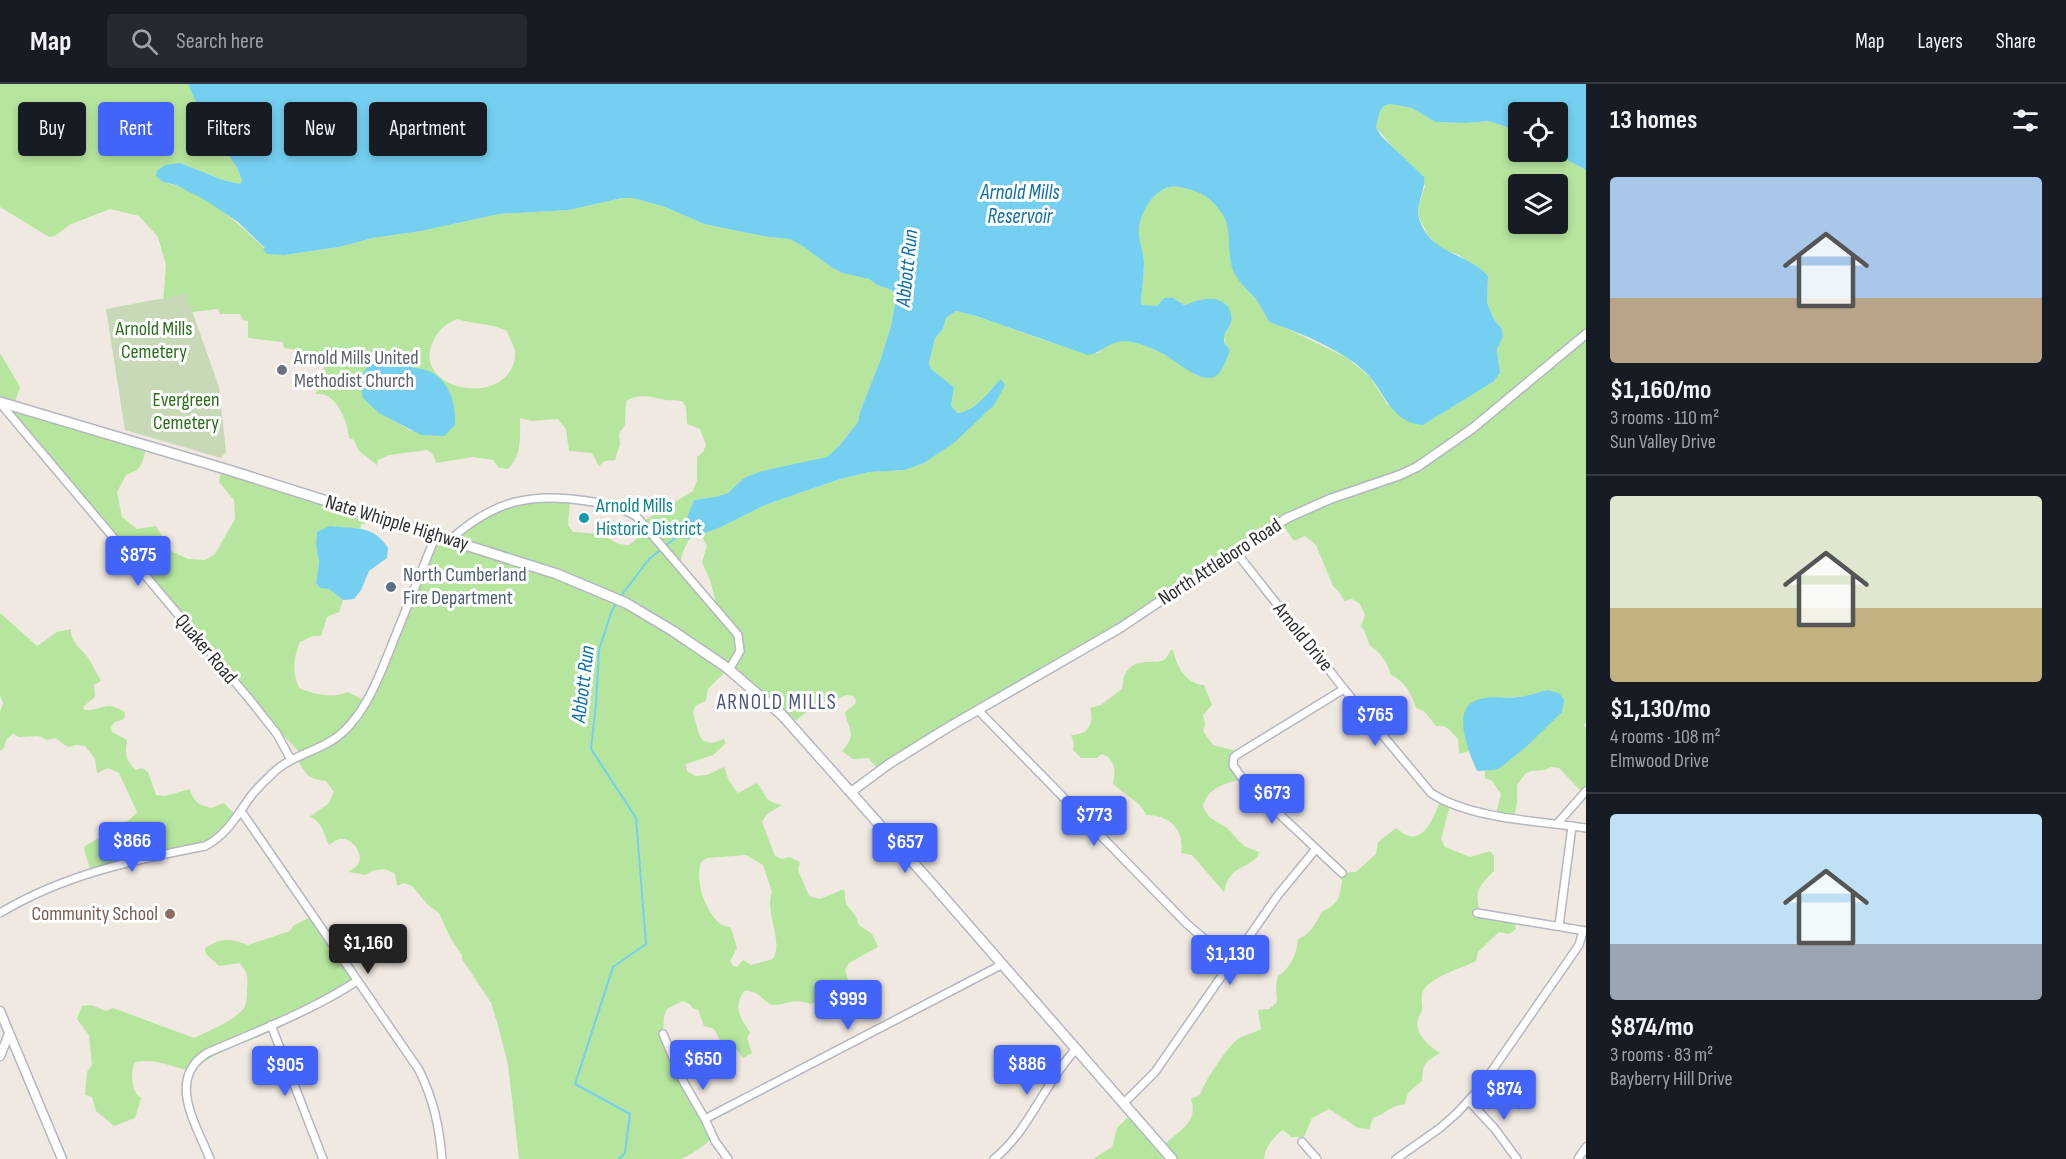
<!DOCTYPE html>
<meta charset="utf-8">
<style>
body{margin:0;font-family:"Sofia Sans Condensed",sans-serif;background:#242831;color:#f1f3f6;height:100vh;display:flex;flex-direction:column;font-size:22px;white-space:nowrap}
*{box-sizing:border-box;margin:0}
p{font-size:20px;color:#9ea1a6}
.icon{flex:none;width:33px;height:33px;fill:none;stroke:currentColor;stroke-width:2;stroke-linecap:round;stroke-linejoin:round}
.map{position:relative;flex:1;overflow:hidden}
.side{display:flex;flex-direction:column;background:#171b24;width:480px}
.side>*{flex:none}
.guide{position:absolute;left:18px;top:18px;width:570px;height:54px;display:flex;gap:12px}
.buttons{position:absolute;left:1508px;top:18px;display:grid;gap:12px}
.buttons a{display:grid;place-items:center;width:60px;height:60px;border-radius:6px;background:#171b24;box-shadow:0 3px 9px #0003;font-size:30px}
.price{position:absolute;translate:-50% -51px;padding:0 14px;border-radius:6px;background:#4264fb;color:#fff;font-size:20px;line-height:39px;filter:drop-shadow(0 2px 3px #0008)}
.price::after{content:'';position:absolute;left:50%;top:36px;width:18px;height:14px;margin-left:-9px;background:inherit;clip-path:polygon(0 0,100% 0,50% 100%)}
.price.active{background:#222;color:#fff}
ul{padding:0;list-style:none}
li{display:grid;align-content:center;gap:12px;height:318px;padding:0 24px}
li+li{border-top:2px solid #363941}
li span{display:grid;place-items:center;height:186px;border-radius:6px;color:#555}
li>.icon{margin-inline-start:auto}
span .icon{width:108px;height:108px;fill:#fffc;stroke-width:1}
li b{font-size:26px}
h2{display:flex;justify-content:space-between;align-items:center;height:72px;padding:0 24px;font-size:26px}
.pill{padding:0 21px;border-radius:6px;background:#171b24;box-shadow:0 3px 9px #0003;font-size:21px;line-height:54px}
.pill.active{background:#4264fb;color:#fff}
header{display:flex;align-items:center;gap:36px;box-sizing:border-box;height:84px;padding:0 30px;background:#171b24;border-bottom:2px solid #363941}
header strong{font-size:28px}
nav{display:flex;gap:33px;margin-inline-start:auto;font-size:21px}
.search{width:420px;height:54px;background:#242831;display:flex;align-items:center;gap:15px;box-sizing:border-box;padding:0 21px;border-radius:6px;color:#9ea1a6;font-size:22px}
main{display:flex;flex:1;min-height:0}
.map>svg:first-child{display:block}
</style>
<header>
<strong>Map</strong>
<div class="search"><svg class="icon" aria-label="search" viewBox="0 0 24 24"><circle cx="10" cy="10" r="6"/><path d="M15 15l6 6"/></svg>Search here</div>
<nav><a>Map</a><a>Layers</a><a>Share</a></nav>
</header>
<main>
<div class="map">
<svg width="1586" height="1075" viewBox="0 0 1586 1075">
<rect width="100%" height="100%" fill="#efe9e1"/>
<!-- green -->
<g fill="#b6e59e" fill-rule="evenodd">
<path d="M0,0H188C203,33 229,62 242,96L240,100L223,96L180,79L162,98C203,106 236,137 265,165L267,170L284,171L339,163L373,154L421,147L499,130L569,126L622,114H633L665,123L704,140L768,153L790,155L804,163L831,183L842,189L869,195L877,201L892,206L896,215L891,242L880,277L860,328L858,338L840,361L827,373L744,394L728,409L715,413L694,416L686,436L676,446L689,455L682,470L680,482L718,527L710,496L702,478L707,462L700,449L721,443L765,421L837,396L869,388L905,386L924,379L1001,296C988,308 977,325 958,329L951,322L954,303L931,285L929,279L935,254L943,245L946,234L956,227C1004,238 1050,264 1098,269C1103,265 1108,260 1114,258C1137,249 1180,281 1198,292L1225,261L1224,252L1231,240L1204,215L1184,221L1173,214H1164L1157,222H1141C1141,208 1144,194 1144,180C1144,168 1138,157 1139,144C1141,126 1158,98 1179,103C1198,107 1209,111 1221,127C1233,143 1227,168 1233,185C1236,196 1248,206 1255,214C1261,221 1265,230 1269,238L1288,245L1347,274L1370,293L1387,320L1423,341L1493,298L1500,289L1497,264L1503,253L1502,245L1493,234L1487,218L1488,192L1459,171L1441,165L1427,150L1419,133L1418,123L1425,102L1376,43L1380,27L1384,22L1390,20L1412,24L1435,38L1467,39L1489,37L1509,44L1518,50V68H1552L1586,86V638L1584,641L1586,645V709L1584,710L1559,684L1551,683L1545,686L1531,687L1525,690L1517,701V719L1514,734L1496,730L1501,710L1492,697L1485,694V687L1547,606L1522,613L1483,614L1464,645L1469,667L1459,670L1458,655C1451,648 1447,640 1436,642L1424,627L1416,624C1412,611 1404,596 1391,591C1389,583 1385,576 1379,569C1376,565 1371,564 1369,559C1366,552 1366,548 1361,542L1365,531L1360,520L1352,515L1344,517L1340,509L1333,502L1316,461L1305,452L1294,457L1282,440L1113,547L1105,558L1102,556L1042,591L1020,608L982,627L925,661L882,691L869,674L853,675L842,667C857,651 849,647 845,628L855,620L856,616L853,612L846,611L836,616L819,618L790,641L726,587L708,605L706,617L696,621L693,628L699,650L703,657L712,659L724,655L726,659L713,671L686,680L687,687L695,692L707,691L724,683L729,697L738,709L757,699C768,712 763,717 782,721L767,730L762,738L775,772L782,775L789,773L800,778L798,786L809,812L820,815L844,805L846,820L855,831L859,841L872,850L878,863L849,879L845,886L849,899L843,901L833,910L811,920C793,913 788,921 771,921L756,909L745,906C733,922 739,933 750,948L747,954L752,969L743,974L737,966C720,962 722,959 714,945L704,942L698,926L692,924L690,920L682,917L667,925L664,932L663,952L712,1055L693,1069L681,1075H519L508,981L497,938L491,919L462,875V871L451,855L439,829L428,821L412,802L404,799L397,802L395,790C386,783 374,784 366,791L349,788C352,785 358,782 359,778C363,769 352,755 343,755C338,754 334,758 329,761C324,750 321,735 309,733L328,720L334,708L326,697C306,694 307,691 296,674L301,670L230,595L31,363L0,320V269L20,303L14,321L146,365L142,379L137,386L126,391L117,408L122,433L137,445L156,442L171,467L188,475L205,476L215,470L235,435L234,416L219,398L221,387L378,437L361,440L360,445L330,442L316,461L319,478L316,499L320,504L329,505L343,516L339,528L327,533L321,552H313L300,558C293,575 292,587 299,604C313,610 333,615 348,608L366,617L432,453L450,458L480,431L542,414L570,417L568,441L573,448L600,450L619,460L629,461L639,453V440L693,407L697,396V373L703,368L706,361L700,345L687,340L686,323L682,317C675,316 667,317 661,315C650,312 637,310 626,317L625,341L619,350L620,360L615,376L605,377L599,382L592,369L569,367L566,345L558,335L532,337L520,334C520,353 522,371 508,385L499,384L493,376L473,373L436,379L433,370L427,366L389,371L378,376L377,381L359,367L354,356L349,354C348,338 336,306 315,310C324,300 325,283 323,270L284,264L283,258L248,254V237L243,236L240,230H220L218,225L192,228L163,219L166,181L158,153L139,132L110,125L69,141L55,152L49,153L0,123ZM1518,100H1557V140H1518ZM457,235C476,241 488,238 507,247C510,255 516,264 515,273C508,325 413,307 432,260C438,246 444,241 457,235ZM379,328L455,341L411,347ZM746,771L763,781L772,808C764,829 784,855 773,875L751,881L743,876L737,883L733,882L730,877L737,864L731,844C727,842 721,841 718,838C704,824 695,797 701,778L707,774Z"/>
<path d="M0,529L37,562L57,548L71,545C70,559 82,565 89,575C93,582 97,590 101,597L94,601L95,613L83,623L84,626C105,627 103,615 125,628L124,635L115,638L111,643L112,648L127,656C125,670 125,676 136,686L142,684L148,688L156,711L165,712L190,705C195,720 197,719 211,724L224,719L238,734L214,758L92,791L84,765L85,762C98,754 130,739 137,728L119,689L108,684L97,689L95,675L85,662L76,661L68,663L55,654L47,656L38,652L18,653L14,649L6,656L4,664L0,667V629L3,619L0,611Z"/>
<path d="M1171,566H1173C1177,583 1186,600 1204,601L1212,621L1203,631L1205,640L1203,647L1213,661L1241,668C1237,679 1235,684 1241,695C1224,700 1207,704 1203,723L1209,733L1227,744L1244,762L1259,768L1258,772C1244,787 1230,781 1224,808L1192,771L1181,769C1185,745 1169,731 1146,731C1140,716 1123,711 1113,699C1116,687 1115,674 1102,670L1097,674H1081L1073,666L1074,660L1071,651C1088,651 1095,640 1090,624L1101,621L1122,605C1123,601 1123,594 1125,590C1135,571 1157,582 1165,575C1166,574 1170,568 1171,566Z"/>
<path d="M1440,718L1450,722L1441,755L1445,763L1470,773L1490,767L1494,772V787C1477,804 1475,806 1480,830L1514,838L1516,845L1509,850L1499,848L1478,868L1476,877C1462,884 1430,893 1423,907C1420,913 1423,920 1422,926C1422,927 1418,934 1418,935C1414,950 1429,962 1440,969C1425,978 1423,979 1422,997L1408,1009L1405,1020C1387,1023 1388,1029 1373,1034L1369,1045L1358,1044L1329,1025L1312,1034L1304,1053H1291L1283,1046C1274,1052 1265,1063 1264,1075H1093L1112,1063L1117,1044L1132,1029L1164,1061C1178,1047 1199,1039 1191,1015L1200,1011C1204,998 1227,963 1238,955C1244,951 1254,949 1261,945L1258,926L1269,925L1277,918L1276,901L1278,892C1291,884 1297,869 1298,855C1309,851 1317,839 1321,828C1338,821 1340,814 1342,796L1336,789L1356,788L1376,770L1378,758L1396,744C1399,746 1401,748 1404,750C1424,761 1434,732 1440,718Z"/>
<path d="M310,833L355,897L354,899C331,919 302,933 274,946C246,959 215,967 191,987C172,983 155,974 135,978C130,988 131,1008 141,1014L135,1034L114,1042L96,1027L92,1013L85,1011L87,988L92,981L89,951L77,935L82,922L91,921L106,927L113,924L194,954C208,947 236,936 244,924C247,919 247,911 247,905C248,893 248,888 239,879L219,882L206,870L205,864C223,853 230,855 248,861L290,847L293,842Z"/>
</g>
<!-- cemetery -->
<path fill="#c8d9b8" d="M186,210L219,303L226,368L221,374L125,346L106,225Z"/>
<!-- water -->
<g fill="#75cff0">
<path d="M188,0H1586V86L1552,68H1557V28H1518V50L1509,44L1489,37L1467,39L1435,38L1412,24L1390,20L1384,22L1380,27L1376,43L1381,52L1424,93C1426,107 1415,120 1419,134C1430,171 1465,167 1488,192L1487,218L1493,234L1502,245L1503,253L1497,265L1500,289L1493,298L1423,341C1393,339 1386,312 1370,293C1348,268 1300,249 1269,238C1265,230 1261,222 1255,214C1248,206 1236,196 1233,186C1226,168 1233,143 1221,128C1209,111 1198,107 1179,103C1158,98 1141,126 1139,144C1138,157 1144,167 1144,180C1144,194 1141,208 1141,221L1157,222L1164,214H1173L1184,221C1192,219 1199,215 1207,215C1222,213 1236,225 1230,241C1228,246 1224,249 1224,254C1223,259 1227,263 1230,266C1227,274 1223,286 1217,291C1204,303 1175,276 1163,270C1154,265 1142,260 1132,258C1110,254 1107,267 1088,271L976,232L956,227L946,234L943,245L935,254L929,279L931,285L954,303L951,322L958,329C977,326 988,308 1001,295L1005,301L994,321L955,358L924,379L905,386L869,388L837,396L765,421L721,443L689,455L676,453V446L686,436L694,416L715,413L728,409L744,394L762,387L827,373L840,361L858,338L860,328L880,277L891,242L896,215L892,206L877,201L869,195L842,189L831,183L804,163L790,155L768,153L704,140L665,123L633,114H622L569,126L499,130L421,147L373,154L339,163L284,171L267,170L263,166L265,164L238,138L205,116L176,101L163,98L156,92L157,87L165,81L180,79L223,96L240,100L242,96L237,84L198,23Z"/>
<path d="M385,279C395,281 423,284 431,288C451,299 456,322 455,341L444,352L421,351L379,329L363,314L359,294L370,280Z"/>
<path d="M330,442C355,445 374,441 388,464L387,474L369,487L361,506L354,515L343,516L329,505L320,504L316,499L319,478L316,461L317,448Z"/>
<path d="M1547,606L1559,609L1564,616L1562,628L1527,662L1500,684L1494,686L1477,687C1470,671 1452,629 1473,618C1486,610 1505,615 1519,613C1529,612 1538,608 1547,606Z"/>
</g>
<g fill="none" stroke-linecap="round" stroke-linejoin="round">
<!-- stream -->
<g stroke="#75cff0" stroke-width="2">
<path d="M621,512L649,475L678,452"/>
<path d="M618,517L612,526L599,566L596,620L591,665L636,734L646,860L613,883L575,1000L630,1030L625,1069L619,1075"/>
</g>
<!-- minor casing -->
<g stroke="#b4b7c1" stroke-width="10">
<g id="minor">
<path d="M0,319L251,617L277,650L291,676"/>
<path d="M450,456C493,417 530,408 587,417C605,420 620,423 636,432L738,551L740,567L729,586"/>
<path d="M1235,467L1344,605L1431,709C1470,735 1539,737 1586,744"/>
<path d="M978,626L1187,840L1231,878"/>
<path d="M241,727L419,986C434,1017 439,1041 442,1075"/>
<path d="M1557,740L1586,707"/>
<path d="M1342,789L1244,697L1233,681L1234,673L1238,670L1344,605"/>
<path d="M0,829C63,791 133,776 205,762C227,751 237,731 251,712C257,704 265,697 273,689C292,670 323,667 343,648C370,623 383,582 397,548C410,516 423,484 436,451"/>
<path d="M1477,829L1586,847"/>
<path d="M1559,842L1572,742"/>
<path d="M271,941L323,1075"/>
<path d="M663,950L683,997L705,1035L715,1057L728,1075"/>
<path d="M1469,1017L1495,1045L1517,1075"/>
<path d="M1124,1019L1155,988L1278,811L1315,766"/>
<path d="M705,1035L1003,880"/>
<path d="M1302,1058L1317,1075"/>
<path d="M210,1075C196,1040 166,995 207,969C258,947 311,927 357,897"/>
<path d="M994,1075C1029,1047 1045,998 1076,965"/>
<path d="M1396,1075L1440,1044L1457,1029L1480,1004L1579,861L1583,847"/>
<path d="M1578,1075L1586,1063"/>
</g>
</g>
<!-- tertiary casing -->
<g stroke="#b4b7c1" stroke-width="11">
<g id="tertiary">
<path d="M851,708L889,680L947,644L1120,544L1235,467L1287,434L1330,415L1400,391L1417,383L1473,344L1586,250"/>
<path d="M0,927L62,1075"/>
<path d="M0,972L9,950"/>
</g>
</g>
<!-- secondary casing -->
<g stroke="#b4b7c1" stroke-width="12">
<path id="secondary" d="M0,318L232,387L557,490L626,519L673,547L726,583L782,631L934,802L1172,1075"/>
</g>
<!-- minor -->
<use href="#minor" stroke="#fff" stroke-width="7"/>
<!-- tertiary -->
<use href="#tertiary" stroke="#fff" stroke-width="8"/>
<!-- secondary -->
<use href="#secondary" stroke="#fff" stroke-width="9"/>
</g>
<!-- markers -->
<circle fill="#6b7280" stroke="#fff" stroke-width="2" cx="282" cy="286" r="6"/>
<circle fill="#0f9aa8" stroke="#fff" stroke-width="2" cx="584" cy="434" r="6"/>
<circle fill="#5c6f8a" stroke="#fff" stroke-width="2" cx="391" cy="503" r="6"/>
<circle fill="#8d6e63" stroke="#fff" stroke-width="2" cx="170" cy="830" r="6"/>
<g text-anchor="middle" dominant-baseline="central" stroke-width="6" stroke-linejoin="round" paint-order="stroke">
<!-- park labels -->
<g font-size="20" fill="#2c6e1b" stroke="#fff">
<text x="154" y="245">Arnold Mills<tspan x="154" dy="23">Cemetery</tspan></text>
<text x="186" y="316">Evergreen<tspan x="186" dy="23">Cemetery</tspan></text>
</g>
<!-- worship labels -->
<g font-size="20" fill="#5b616d" stroke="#fff" text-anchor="start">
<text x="294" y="274">Arnold Mills United<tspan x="294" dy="23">Methodist Church</tspan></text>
</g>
<!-- culture labels -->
<g font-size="20" fill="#0d838f" stroke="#fff" text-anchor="start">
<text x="596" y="422">Arnold Mills<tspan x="596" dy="23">Historic District</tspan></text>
</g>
<!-- street labels -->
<g font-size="20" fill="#2e2e2e" stroke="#fff">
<text transform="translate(397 439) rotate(17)">Nate Whipple Highway</text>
<text transform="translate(1220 478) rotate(-33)">North Attleboro Road</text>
<text transform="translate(1303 553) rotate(51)">Arnold Drive</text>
<text transform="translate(206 565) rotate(50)">Quaker Road</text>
</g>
<!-- service labels -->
<g font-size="20" fill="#4e5e75" stroke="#fff" text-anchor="start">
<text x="403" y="491">North Cumberland<tspan x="403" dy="23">Fire Department</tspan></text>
</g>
<!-- education labels -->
<g font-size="20" fill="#785e54" stroke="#fff" text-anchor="end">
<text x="158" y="830">Community School</text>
</g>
<!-- water labels -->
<g font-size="21" font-style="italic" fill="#0d6fa3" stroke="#fff">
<text x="1020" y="108">Arnold Mills<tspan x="1020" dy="24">Reservoir</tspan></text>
<text transform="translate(907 184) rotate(-84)">Abbott Run</text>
<text transform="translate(583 600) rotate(-83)">Abbott Run</text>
</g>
<!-- neighbourhood labels -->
<g font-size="21" letter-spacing="1.5" fill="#4d5680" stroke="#fff">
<text x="777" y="618">ARNOLD MILLS</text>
</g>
</g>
</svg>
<div class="buttons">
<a><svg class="icon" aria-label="locate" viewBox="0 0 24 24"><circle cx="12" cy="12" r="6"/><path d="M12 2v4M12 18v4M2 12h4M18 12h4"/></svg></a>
<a><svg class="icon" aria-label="layers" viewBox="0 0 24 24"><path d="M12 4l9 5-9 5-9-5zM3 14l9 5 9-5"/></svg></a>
</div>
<b class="price" style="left:138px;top:503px">$875</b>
<b class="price" style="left:1375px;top:663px">$765</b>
<b class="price" style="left:1272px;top:741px">$673</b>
<b class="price" style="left:1094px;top:763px">$773</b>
<b class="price" style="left:132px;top:789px">$866</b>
<b class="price" style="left:905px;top:790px">$657</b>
<b class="price active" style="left:368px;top:891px">$1,160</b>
<b class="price" style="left:1230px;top:902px">$1,130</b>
<b class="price" style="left:848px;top:947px">$999</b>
<b class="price" style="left:703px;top:1007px">$650</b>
<b class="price" style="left:1027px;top:1012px">$886</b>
<b class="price" style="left:285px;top:1013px">$905</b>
<b class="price" style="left:1504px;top:1037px">$874</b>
<div class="guide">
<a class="pill">Buy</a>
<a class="pill active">Rent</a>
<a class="pill">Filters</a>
<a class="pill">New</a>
<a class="pill">Apartment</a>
</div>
</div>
<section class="side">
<h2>13 homes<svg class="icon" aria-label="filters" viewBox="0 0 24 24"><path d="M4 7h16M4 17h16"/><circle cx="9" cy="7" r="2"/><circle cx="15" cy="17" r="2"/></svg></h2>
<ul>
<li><span style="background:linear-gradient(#a9c7e8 65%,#b9a48a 0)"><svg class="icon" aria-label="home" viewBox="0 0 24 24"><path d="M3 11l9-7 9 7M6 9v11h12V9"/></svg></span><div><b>$1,160/mo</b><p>3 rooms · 110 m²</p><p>Sun Valley Drive</p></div></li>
<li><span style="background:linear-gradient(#dfe7d0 60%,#c2b280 0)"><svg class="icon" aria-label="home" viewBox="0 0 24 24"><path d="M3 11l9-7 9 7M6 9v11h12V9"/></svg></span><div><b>$1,130/mo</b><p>4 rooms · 108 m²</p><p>Elmwood Drive</p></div></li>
<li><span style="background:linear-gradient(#bfe0f5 70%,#9aa5b1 0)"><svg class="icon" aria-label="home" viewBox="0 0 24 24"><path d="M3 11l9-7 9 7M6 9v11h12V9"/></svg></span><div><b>$874/mo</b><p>3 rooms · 83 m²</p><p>Bayberry Hill Drive</p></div></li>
</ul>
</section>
</main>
